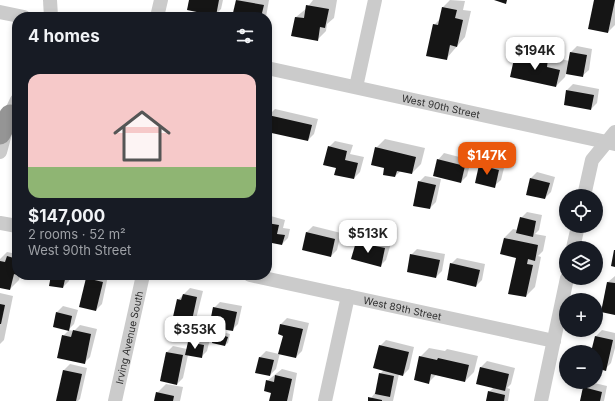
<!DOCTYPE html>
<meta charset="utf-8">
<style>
body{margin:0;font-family:Inter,sans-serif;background:#20242c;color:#f1f3f6;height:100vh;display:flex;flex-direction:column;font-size:15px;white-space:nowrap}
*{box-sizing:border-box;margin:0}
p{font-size:13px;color:#9ea1a6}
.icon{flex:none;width:22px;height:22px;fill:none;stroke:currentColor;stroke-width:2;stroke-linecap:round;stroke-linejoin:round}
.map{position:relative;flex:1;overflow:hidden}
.panel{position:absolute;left:12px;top:12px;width:260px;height:268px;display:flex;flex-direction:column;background:#171b24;border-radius:16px;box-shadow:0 2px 6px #0003}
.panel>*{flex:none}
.fabs{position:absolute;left:559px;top:189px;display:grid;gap:8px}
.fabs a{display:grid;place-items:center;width:44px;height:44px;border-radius:50%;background:#171b24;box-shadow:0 2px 6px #0003;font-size:20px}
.price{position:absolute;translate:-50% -34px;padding:0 9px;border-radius:8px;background:#fff;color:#222;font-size:13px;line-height:26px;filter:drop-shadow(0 1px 2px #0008)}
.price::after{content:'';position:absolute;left:50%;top:24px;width:12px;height:9px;margin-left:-6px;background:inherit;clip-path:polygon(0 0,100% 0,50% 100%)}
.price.on{background:#ea580c;color:#fff}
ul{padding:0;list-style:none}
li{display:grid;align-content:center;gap:8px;height:212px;padding:0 16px}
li+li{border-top:1px solid #363941}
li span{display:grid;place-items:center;height:124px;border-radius:12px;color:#555}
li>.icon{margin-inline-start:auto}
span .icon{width:72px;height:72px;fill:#fffc;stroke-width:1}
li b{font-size:17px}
h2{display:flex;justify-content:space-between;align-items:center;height:48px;padding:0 16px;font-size:17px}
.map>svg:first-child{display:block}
</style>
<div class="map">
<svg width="615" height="401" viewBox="0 0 615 401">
<rect width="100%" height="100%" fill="#fff"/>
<!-- shadow -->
<g fill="#0003">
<path d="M190,0H223L221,9L215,15Z"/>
<path d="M237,0H269L266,17H234Z"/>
<path d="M313,0H337L334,18L327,24L326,31L317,40L292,35L296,17L307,8Z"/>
<path d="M450,0L465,1L463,10L471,11L465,37L446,59L434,25L440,19L443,7Z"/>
<path d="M595,0H615V25L608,32Z"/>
<path d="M540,46L557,50L555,58L570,61L571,52L577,46L592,49L589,70L582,76L566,73L565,77L556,86L515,60L524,51L534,53Z"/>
<path d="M573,84L599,89L597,103L591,109L567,90Z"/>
<path d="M275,109L318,119L314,134L308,140L267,131L269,115Z"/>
<path d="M385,139L425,148L421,164L412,173L401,171L395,176L376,148Z"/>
<path d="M335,141L353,145L350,154L364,157L360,172L354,178L337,167L329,147Z"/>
<path d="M444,153L471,160L467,176L461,182L438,160Z"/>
<path d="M486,160L505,164L501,180L494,186L480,166Z"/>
<path d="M537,172L555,177L551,192L545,198L531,178Z"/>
<path d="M425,176L441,179L436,202L430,208L419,182Z"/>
<path d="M527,212L542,215L539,230L535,234L546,236L543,251L538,256L541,257L535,287L526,296L517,257L501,253L504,238L513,229L518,230L521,218Z"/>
<path d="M267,215L285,220L283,228L290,229L288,238L282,244L267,241Z"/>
<path d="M313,226L341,233L337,250L331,256L303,249L307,232Z"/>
<path d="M363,236L391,243L386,260L380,266L353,259L357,242Z"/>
<path d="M17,248V275H20L19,280L10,289L0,287V259L7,252L12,253Z"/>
<path d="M417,249L445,254L442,271L436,277L411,255Z"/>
<path d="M457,258L485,264L482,280L476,286L451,264Z"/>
<path d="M52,275H70L69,281L63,287Z"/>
<path d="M90,275L108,276L102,304L96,310L87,278Z"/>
<path d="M615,276V314L602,311L608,282Z"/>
<path d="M190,288L203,291L194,327L188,333L178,300Z"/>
<path d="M0,293L13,296L4,340L0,344Z"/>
<path d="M220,302L242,306L238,324L232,330L214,308Z"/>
<path d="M63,306L78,310L74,324L68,330L74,331L80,325L97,329L90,357L84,363L58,357L63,336L69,330L54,326L57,312Z"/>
<path d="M287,318L309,323L302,351L296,357L280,353L276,369L270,375L260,357L266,351L279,354L284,335L279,334L281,324Z"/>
<path d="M602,330L615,333V348L611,363L605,369L596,367V352H592L596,336Z"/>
<path d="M218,331L230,334L228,343L225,345L215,334Z"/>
<path d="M195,336L210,339L207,351L201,357L188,355L183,378L177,384L161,380L167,352L173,346L187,349L189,342Z"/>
<path d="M386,340L414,347L409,369L403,375L399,374L393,401H369L377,390L380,374L384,370L380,346Z"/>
<path d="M429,348L445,351L447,349L478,356L474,372L465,381L436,375L428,383L420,357Z"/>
<path d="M487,361L515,368L511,384L507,388L510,389L508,401H487L489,392L494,387L481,367Z"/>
<path d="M70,364L87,368L80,399L78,401H57L64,370Z"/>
<path d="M282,369L297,373L292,401H270L272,392L267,381Z"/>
<path d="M590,382L607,386L604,401H581L584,388Z"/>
<path d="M166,384L183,387L180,401H155L157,393Z"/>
</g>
<!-- building -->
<g fill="#151515">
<path d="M189,0H219L216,16L187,10Z"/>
<path d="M236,0L264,5L261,17H232Z"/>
<path d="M494,0H507L506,4Z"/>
<path d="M594,0H615L608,33L588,29Z"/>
<path d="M306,5L329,9L325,28L320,27L318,41L291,36L295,17L304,18Z"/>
<path d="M442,7L457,10L455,18L463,20L457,47L450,45L447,60L426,56L433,24L438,25Z"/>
<path d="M570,52L587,55L583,77L566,74Z"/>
<path d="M530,55L548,59L547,67L560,70L556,87L510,77L514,59L529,62Z"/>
<path d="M566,90L594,95L591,110L564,105Z"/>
<path d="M268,115L312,125L308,141L267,132Z"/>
<path d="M328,146L347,151L345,160L358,163L354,179L334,175L336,168L323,165Z"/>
<path d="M375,147L416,157L412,174L397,171L395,177L383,175L384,168L371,165Z"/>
<path d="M437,159L465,166L461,183L433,176Z"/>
<path d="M479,165L499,170L495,188L475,183Z"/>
<path d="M530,178L550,183L545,199L526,195Z"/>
<path d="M418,181L436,185L430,209L413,206Z"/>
<path d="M520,217L536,221L533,237L516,233Z"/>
<path d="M267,223L279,225L277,234L285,235L282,245L267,242Z"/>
<path d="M306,232L335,239L331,257L302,250Z"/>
<path d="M504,238L538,245L535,261L528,259L527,264L533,265L526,297L508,294L516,258L500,254Z"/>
<path d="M356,242L385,248L381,267L351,259Z"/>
<path d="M614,250H615V267L611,266Z"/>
<path d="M410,254L440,260L436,278L407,272Z"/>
<path d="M7,256L17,259V275L14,274L10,290L0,288V261L5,262Z"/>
<path d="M450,263L480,270L476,287L447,280Z"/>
<path d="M19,275H33L32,279Z"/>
<path d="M51,275H66L63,288L49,286Z"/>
<path d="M86,278L103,282L96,311L79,307Z"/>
<path d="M607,282L615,283V315L601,312Z"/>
<path d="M183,294L197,297L189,334L170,330L177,299L181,300Z"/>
<path d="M0,304L5,305L1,324H0Z"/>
<path d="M213,307L237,312L233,331L209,327Z"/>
<path d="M56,312L72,316L69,331L53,327Z"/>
<path d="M280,324L303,329L296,358L278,354L283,336L278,334Z"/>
<path d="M73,330L91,334L85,364L57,358L62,335L71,337Z"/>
<path d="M214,333L228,337L225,346L212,343Z"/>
<path d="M595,336L613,340L606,371L596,368V352H591Z"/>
<path d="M188,342L204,345L202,358L185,355Z"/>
<path d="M379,345L409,352L403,376L373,368Z"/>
<path d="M166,352L183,355L177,385L160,381Z"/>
<path d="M419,356L437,360L438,358L469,365L465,382L431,374L429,384L414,380Z"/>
<path d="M259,357L274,360L270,376L255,373Z"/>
<path d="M480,367L509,374L505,391L476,384Z"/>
<path d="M63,370L82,374L76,401H56Z"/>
<path d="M379,373L394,376L390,397L375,394Z"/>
<path d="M275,375L292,379L287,401H269L271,393L264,391L266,380L274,382Z"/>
<path d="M583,387L602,392L600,401H580Z"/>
<path d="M488,391L505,395L504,401H486Z"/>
<path d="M156,392L174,396L173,401H154Z"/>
<path d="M368,397L382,400V401H368Z"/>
</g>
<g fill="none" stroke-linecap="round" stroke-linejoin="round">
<!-- minor -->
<g stroke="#cbcbcb" stroke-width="14">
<path d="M50,0L51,17"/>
<path d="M0,12L24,17"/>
<path d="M157,17L161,0"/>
<path id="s1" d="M267,68L615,144"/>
<path d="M356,87L375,0"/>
<path d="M0,152L10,115L17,100"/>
<path d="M584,196L592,160L615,132"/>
<path d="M0,223L17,226"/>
<path d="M573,248L578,226"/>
<path id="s2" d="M250,275L554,341"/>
<path id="s3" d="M115,401L143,275"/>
<path d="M325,401L348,296"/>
<path d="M541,401L567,278"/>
</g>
<!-- highway -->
<path stroke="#959595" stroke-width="21" d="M0,134L10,115"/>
</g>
<g text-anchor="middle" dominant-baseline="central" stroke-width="4" stroke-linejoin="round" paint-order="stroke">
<!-- street labels -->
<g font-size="10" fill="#2e2e2e" stroke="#fff">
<text stroke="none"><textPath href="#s1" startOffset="178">West 90th Street</textPath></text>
<text stroke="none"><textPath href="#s2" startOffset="156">West 89th Street</textPath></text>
<text stroke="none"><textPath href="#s3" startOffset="65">Irving Avenue South</textPath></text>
</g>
</g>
</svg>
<div class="fabs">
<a><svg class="icon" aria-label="locate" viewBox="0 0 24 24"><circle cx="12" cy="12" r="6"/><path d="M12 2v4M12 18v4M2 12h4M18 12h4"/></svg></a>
<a><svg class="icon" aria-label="layers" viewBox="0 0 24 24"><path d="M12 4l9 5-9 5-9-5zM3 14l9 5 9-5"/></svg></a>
<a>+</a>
<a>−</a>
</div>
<b class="price" style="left:535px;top:71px">$194K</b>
<b class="price on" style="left:487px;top:176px">$147K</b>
<b class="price" style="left:368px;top:254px">$513K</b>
<b class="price" style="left:195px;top:350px">$353K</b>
<section class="panel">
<h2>4 homes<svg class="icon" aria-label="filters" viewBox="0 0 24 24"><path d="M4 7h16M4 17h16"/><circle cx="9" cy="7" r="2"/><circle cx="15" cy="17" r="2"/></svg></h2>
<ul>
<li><span style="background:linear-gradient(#f6c9c9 75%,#8fb573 0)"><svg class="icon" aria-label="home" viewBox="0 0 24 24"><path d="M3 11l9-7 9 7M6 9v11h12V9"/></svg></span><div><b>$147,000</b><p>2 rooms · 52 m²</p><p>West 90th Street</p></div></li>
</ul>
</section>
</div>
